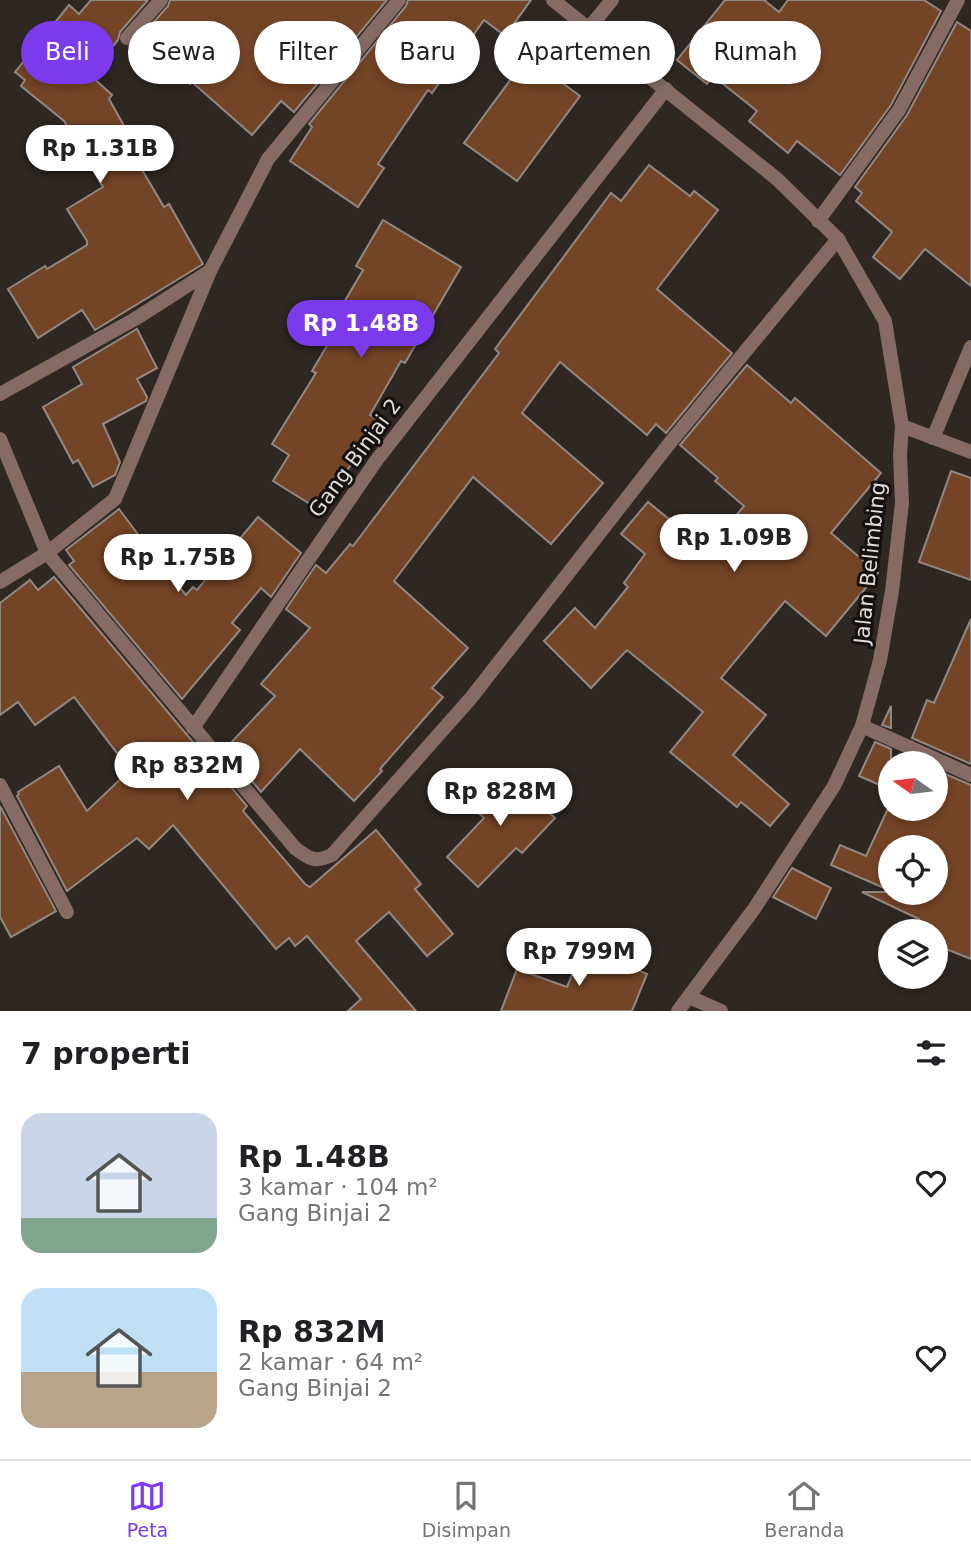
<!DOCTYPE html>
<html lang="id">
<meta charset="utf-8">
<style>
body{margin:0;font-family:"DejaVu Sans",sans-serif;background:#f2f2f2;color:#202124;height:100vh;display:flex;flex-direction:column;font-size:26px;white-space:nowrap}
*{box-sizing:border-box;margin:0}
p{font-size:23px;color:#757577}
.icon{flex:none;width:38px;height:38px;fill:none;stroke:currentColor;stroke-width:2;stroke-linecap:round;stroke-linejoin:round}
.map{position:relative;height:1011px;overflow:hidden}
.panel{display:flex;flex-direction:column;background:#fff;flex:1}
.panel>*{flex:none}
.banner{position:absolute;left:21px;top:21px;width:929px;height:63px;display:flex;gap:14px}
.needle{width:46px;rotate:284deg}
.tools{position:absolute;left:878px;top:751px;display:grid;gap:14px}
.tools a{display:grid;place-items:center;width:70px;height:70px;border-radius:50%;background:#fff;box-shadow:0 4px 10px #0003;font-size:35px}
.price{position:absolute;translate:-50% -60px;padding:0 16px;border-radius:24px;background:#fff;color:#222;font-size:23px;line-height:46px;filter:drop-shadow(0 2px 4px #0008)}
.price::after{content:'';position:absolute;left:50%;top:42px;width:21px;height:16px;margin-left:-10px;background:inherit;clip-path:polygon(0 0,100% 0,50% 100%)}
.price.current{background:#7c3aed;color:#fff}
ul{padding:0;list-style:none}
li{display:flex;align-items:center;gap:21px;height:175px;padding:0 21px}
li span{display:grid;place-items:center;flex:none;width:196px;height:140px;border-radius:21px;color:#555}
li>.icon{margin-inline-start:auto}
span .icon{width:84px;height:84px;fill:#fffc;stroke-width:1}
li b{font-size:30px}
h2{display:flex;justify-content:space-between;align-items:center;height:84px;padding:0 21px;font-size:30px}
.chip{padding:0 24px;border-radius:32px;background:#fff;box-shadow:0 4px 10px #0003;font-size:24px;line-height:63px}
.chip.current{background:#7c3aed;color:#fff}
.menu{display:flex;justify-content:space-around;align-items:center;height:98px;border-top:2px solid #e0e0e0;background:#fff;font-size:19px;color:#757577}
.menu a{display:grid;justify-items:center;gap:4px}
.menu .current{color:#7c3aed}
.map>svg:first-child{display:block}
</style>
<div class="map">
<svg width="971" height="1011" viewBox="0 0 971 1011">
<rect width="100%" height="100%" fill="#2e2722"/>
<!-- building -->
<g fill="#744426" stroke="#928883" stroke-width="2">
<path d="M91,0H148L120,32L118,40L89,74L112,95L109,99L146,165L141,168L164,207L169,204L203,264L95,330L82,310L38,338L8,289L45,266L47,269L87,245V241L67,209L103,187L64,121L21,86L25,80L15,72L69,5L79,14Z"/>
<path d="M170,0H387L294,112L281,101L252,135L192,82L190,84L138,40L168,6Z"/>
<path d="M408,0H531L505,36L484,20L432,93L428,90L378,164L384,168L358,207L290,161L312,127L309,124L406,6Z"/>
<path d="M725,0H764L779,12L788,0H924L941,11L891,105L840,175L797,141L788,153L749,121L757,111L713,76L707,84L677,60Z"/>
<path d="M957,22L971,31V286L925,249L900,279L873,257L892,232L856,201L862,193L855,187L907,115Z"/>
<path d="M527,57L580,96L517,181L464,143Z"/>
<path d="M649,165L690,196L694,191L718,210L657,289L732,353L666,433L656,424L647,435L560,362L522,413L603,483L551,544L473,477L394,581L468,648L432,688L443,697L380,769L382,771L354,801L300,749L261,792L225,749L275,696L261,684L310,628L286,609L316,565L326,573L350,544L353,546L499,353L495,349L611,193L621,201Z"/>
<path d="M383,220L461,267L405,363L401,361L370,415L378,420L339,484L335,482L318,509L273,481L289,455L272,444L316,373L312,371L339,325L333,321L363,270L356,266Z"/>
<path d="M137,329L157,368L137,379L147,397L146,401L103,424L120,462L115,475L93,487L78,460L73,463L43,407L82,384L73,367Z"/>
<path d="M747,365L791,403L795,398L881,473L831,533L878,573L826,636L785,601L721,678L766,715L733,755L789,804L770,826L741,802L737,807L670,752L703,712L627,650L591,688L544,641L575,608L595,628L628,587L624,583L645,554L621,534L648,502L707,550L744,506L715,481L718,478L680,445Z"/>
<path d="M951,471L971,478V580L919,562Z"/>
<path d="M119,509L143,541L141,542L186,595L193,587L197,590L258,517L301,553L271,597L261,588L232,623L240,630L182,699L69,565L74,561L66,550Z"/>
<path d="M54,577L247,806L243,811L305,884L310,887L376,830L421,884L415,889L453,934L427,956L389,912L356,941L416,1011H348L361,999L307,936L295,946L289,938L276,949L173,825L149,849L137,838L67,891L17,796L19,794L18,792L59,766L87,811L130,770L74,697L35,725L18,702L0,715V603L30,580L38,590Z"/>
<path d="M971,619V764L912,738L927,700L934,703Z"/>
<path d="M891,706V728L882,725Z"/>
<path d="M875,742L891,749V790L859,776Z"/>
<path d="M936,770L971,785V959L936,945V931H914L919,919L862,892H936V847H891V891L831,865L840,845L866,856L891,802V808H936Z"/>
<path d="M507,773L555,818L522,853L516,848L478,887L447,857L484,818L474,809L481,802L473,794L487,778L496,786Z"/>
<path d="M0,806L56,911L11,937L0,917Z"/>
<path d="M792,868L831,888L816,919L773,897Z"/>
<path d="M583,947L647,974L632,1011H501L517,969L567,987Z"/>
</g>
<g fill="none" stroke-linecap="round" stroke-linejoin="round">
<!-- street -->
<g stroke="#856b63" stroke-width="14">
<path d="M553,0L777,179L838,239L885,321L902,426L900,455L902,503L892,591L880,660L862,726L834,786L754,909L678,1011"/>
<path d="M589,28L612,0"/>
<path d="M127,38L161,0"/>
<path d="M818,221L899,110L958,0"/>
<path d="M0,394L135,319L210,271"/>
<path d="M902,426L971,452"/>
<path d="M933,438L971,347"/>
<path d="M0,439L47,553L295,848C309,859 315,863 332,855L471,698L669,444L838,239"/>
<path d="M0,582L47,553L115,499L210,271L268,159L399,0"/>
<path d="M862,726L971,775"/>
<path d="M193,728L376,461L666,89"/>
<path d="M0,785L67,912"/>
<path d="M689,997L721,1011"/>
</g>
</g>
<g text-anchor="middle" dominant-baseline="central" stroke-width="6" stroke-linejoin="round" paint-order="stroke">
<!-- street labels -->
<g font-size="21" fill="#e2dcd9" stroke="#14100e">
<text transform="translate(355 458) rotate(-54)">Gang Binjai 2</text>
<text transform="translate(870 563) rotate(-84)">Jalan Belimbing</text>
</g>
</g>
</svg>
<div class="tools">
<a><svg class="needle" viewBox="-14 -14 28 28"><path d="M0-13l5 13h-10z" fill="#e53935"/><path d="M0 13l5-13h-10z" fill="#757577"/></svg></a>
<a><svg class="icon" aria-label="locate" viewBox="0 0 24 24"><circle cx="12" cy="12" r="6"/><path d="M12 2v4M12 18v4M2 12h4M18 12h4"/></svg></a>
<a><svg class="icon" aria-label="layers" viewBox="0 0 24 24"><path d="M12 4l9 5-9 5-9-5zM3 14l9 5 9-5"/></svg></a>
</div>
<b class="price" style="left:100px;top:185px">Rp 1.31B</b>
<b class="price current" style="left:361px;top:360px">Rp 1.48B</b>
<b class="price" style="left:734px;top:574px">Rp 1.09B</b>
<b class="price" style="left:178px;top:594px">Rp 1.75B</b>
<b class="price" style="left:187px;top:802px">Rp 832M</b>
<b class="price" style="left:500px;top:828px">Rp 828M</b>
<b class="price" style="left:579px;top:988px">Rp 799M</b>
<div class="banner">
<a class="chip current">Beli</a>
<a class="chip">Sewa</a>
<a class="chip">Filter</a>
<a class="chip">Baru</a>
<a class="chip">Apartemen</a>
<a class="chip">Rumah</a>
</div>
</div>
<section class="panel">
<h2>7 properti<svg class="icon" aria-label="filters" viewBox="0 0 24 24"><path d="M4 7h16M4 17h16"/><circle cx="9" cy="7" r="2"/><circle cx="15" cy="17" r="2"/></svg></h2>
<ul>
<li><span style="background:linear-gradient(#c9d6e8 75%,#7fa58c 0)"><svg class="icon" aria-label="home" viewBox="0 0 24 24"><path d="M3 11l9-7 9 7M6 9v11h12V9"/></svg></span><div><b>Rp 1.48B</b><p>3 kamar · 104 m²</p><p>Gang Binjai 2</p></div><svg class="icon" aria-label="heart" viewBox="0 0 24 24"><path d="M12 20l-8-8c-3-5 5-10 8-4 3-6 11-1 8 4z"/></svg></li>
<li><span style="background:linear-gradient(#bfe0f5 60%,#b9a48a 0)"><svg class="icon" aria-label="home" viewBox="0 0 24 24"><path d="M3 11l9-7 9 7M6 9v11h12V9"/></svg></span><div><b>Rp 832M</b><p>2 kamar · 64 m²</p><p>Gang Binjai 2</p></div><svg class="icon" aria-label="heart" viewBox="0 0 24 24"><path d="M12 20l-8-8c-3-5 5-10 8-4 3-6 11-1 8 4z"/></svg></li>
</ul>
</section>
<nav class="menu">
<a class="current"><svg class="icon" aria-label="map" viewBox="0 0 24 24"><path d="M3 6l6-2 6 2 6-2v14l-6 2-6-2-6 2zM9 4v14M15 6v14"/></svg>Peta</a>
<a><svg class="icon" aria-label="saved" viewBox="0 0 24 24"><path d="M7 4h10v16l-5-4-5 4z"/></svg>Disimpan</a>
<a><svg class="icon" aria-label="home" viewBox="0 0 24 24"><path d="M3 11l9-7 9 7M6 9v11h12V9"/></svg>Beranda</a>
</nav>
